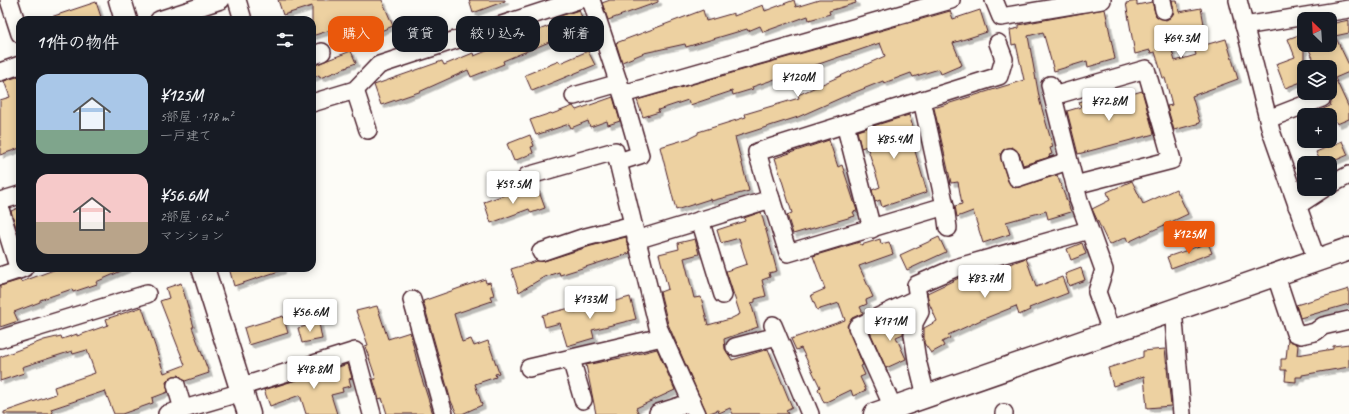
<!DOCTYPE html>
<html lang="ja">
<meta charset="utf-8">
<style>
body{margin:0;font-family:Caveat,"Klee One",sans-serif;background:#242831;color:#f1f3f6;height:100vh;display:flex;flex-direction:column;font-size:15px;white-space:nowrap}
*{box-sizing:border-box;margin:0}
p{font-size:13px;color:#9ea1a6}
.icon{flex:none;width:22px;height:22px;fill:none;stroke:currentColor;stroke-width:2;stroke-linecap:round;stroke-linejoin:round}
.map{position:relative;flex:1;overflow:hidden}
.drawer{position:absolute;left:16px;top:16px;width:300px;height:256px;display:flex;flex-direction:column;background:#171b24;border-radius:12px;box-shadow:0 2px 10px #0003}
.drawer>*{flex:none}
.hud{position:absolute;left:328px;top:16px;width:380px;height:36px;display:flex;gap:8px}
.needle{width:26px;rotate:335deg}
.tools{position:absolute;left:1297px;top:12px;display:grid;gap:8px}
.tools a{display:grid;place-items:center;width:40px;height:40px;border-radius:8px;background:#171b24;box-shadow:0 2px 10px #0003;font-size:20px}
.price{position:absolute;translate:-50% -34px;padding:0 9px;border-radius:4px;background:#fff;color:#222;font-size:13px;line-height:26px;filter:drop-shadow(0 1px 2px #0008)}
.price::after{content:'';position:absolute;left:50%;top:24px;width:12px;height:9px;margin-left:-6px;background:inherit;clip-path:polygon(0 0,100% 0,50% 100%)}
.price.on{background:#ea580c;color:#fff}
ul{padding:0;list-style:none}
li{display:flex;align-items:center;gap:12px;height:100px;padding:0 20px}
li span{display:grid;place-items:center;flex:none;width:112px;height:80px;border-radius:12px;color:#555}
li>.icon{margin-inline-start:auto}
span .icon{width:48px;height:48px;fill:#fffc;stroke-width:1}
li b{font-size:17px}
h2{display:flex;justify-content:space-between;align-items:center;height:48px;padding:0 20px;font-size:17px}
.chip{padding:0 14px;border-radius:12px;background:#171b24;box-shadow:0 2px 10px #0003;font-size:14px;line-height:36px}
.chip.on{background:#ea580c;color:#fff}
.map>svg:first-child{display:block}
</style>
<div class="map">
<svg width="1349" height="414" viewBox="0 0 1349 414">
<defs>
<filter id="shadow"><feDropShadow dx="3.5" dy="3.5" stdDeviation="0" flood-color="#0004"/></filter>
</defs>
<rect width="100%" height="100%" fill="#fdfcf7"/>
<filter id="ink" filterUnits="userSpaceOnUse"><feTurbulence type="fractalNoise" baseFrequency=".025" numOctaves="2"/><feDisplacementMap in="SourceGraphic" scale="8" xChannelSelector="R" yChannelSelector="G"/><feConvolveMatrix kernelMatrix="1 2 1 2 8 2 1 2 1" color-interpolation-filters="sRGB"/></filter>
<g filter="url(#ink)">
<!-- building -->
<g fill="#edd1a1" stroke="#4a1f2b" filter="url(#shadow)">
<path d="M278,0H382L393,26L356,41L349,24L312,36V6L283,15Z"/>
<path d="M469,0H505V1L473,13Z"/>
<path d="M610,0H658V2L608,20L602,3Z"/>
<path d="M794,0L796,7L819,0H855L856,3L829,11L830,14L809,20L808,16L763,32L760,26L748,31L747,29L686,47L685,44L644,53L622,62L616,43L703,10L706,21L734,13V16L763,5L765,11Z"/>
<path d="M1172,0H1177L1179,12L1201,8L1204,24L1166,31L1175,61L1196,55L1194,48L1226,39L1238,79L1192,96L1200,123L1174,130L1167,106L1172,105L1165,78H1163L1155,52L1151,53L1150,50L1135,54L1126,3L1137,1V5L1152,2L1156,16L1166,20L1170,18L1174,13Z"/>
<path d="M96,2L102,20H49L48,18Z"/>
<path d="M1105,9L1115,59L1088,67L1087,61L1054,71L1043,32L1028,36L1040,102L1053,147L1050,148L1052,154L1049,155L1050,157L1023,165L1019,153L1012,147L1003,150L1000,155L1008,181L1015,188L1057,175L1071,212L1048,219L1046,211L1006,222L1010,234L983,243L973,211L957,217L955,206L962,204L958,182L951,183L934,108L1024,80L1016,44L1012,45L1010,30L1019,28V25L1033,22Z"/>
<path d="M579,10L584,23L563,31L557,17Z"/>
<path d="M980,10L987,32L953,43L962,65L941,74L939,69L913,77L911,73L884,83L883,81L843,97L798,117L735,137L749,191L711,201L710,199L676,210L660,147L690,138L698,134V132L746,117L745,114L799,98L798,95L885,56L880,43L752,87L753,89L733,95L732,91L690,105L688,100L658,110L659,112L643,117L637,100L950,11L953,19Z"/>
<path d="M1349,20V33L1335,36L1349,65V72L1335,78L1349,108V119L1337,124L1333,115H1310L1330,106L1332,99L1330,92V67H1317L1307,45H1330V24Z"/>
<path d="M549,26L554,40L503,61L504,64L471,77L468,70L419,92L381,105L374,85L442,61L444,65L473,53L474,56Z"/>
<path d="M1304,33V81L1285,88L1276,64L1295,57L1288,39Z"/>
<path d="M351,51L356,63L348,66V67L320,78L319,75L312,78V66Z"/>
<path d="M588,51L595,65L532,91L525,75L559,61L560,63Z"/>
<path d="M20,76V148L0,155V100L10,97L4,81Z"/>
<path d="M1142,91L1154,134L1078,154L1067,111L1081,107L1079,102L1105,94L1107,101Z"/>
<path d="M613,97L620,121L608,125L607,121L590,127L588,121L571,128L569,124L536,135L530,120L551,113L552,114L573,106L576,110Z"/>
<path d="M909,115L917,139L912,141L927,192L882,207L880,200L875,202L872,190L880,187L867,146L861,148L857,131Z"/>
<path d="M530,135L534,146L531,147L533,153L514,161L507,144Z"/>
<path d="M829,140L838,167L842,165L857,211L853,212L855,216L793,234L787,215L792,213L775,158Z"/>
<path d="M1342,141L1348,155L1329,163H1321L1316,152Z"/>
<path d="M1132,181L1143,204L1176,189L1188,214L1128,242L1126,237L1109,245L1092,209L1110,200L1107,192Z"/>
<path d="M538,189L545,208L531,213L529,209L491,223L484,202L513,192L515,197Z"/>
<path d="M20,207V240L11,211Z"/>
<path d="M761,212L777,271L769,273L770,277L762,280L766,296L755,299V302L751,303L758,327L724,339L725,349L732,360L768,349L792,407L786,410L788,414H733L730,408L719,413L718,410L707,414L668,324L660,292L668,289L659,254L679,249L678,243L695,239L699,254L684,258L694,298L701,297L708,325L730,319L740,314L726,271L747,264L739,238L721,243L717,230L745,221L744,218Z"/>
<path d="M626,237L630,253L560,275L559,272L544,277L519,292L511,269L537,261H544L591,246Z"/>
<path d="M939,237L946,252L907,270L900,255Z"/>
<path d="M880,239L881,244L889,242L893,254L859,266L873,297L866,300L867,304L860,307L863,313L852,318L847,326L863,365L861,366L865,375L860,377L866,390L853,396L851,390L824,403L818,389L820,387L801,348L796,350L791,339L845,320L839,303L817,310L811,295L825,289L813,256L860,242L861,245Z"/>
<path d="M1082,243L1086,254L1071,260L1067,249Z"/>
<path d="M1208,243L1212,253L1171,268L1167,257Z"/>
<path d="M1026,258L1036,287L1062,277L1068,293L1029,308L1030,310L1019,315L1016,306L981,320L948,335L950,338L942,342L944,346L931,353L924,343V328L937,321L929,303L927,293L961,277L984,270L985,273Z"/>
<path d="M59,268H128L96,282L97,284L73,292L72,289L40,300V302L14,312L18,321L0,327V286L20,280L21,282Z"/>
<path d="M229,268H282V270L234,286Z"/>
<path d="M1081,268L1085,280L1069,286L1065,274Z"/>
<path d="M485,279L486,283L490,282L494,295L490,296L492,301L454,314L462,342L471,339L474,346L488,341L499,373L495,374L496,377L475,384L482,405L462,414H457L451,401L423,301Z"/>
<path d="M181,283L194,327H192L209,373L185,381L179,375L173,376L166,382L168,392L152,398L153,403L122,414H114L105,391L51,409L53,414H4V412L56,394L54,387L95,373L87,350L73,354L72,351L22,367L24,373L0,381V357L44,340L61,336L62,339L77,334V336L108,325L106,319L142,307L164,373L185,365L160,301L169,298L166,288Z"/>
<path d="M1349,289V304L1300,318L1296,305Z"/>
<path d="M630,297L636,319L592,330L594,338L567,346L560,323L545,327L542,315L574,307L575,312Z"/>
<path d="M377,306L388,339L410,332L420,373L433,414H387L382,398L379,399L373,379H376L365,346L368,345L356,311Z"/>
<path d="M907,314L904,322L903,334L896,337L906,359L886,368L870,332Z"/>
<path d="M283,316L288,333L249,345L244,328Z"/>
<path d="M319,323L322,339L302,343L298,328Z"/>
<path d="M1288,339L1298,345L1297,355L1333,349V346L1349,344V367L1302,375V377H1296V382L1285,381L1286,370H1281V359H1286Z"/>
<path d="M657,349L675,390L636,408L639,414H596L586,365L630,356Z"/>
<path d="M1165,349L1171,406L1147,408L1144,376L1113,386L1108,368L1143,357V351Z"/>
<path d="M348,364L352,378L349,379L351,386L342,388L343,392L331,395L337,414H306L300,395L270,406L264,390Z"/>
</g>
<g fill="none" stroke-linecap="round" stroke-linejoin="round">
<!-- street casing -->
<g stroke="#4a1f2b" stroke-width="20">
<g id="street">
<path d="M9,0L20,34"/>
<path d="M237,0L243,20"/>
<path d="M591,0L623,96L640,155L618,162L658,327L697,414"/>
<path d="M994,0L1001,17L1102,0"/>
<path d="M1162,0L1164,10"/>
<path d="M1238,0L1271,131L1317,261"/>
<path d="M159,20L221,0"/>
<path d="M1244,26L1349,9"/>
<path d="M312,56L322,52"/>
<path d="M0,72L20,65"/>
<path d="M1050,85L1079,201L1104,270L1097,292L1111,331"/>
<path d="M355,90L368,130"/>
<path d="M623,94L951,0"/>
<path d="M574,96L619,83"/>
<path d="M1053,96L1146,69L1172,160L1075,185"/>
<path d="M312,103L355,90L379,65L578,0"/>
<path d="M1268,119L1322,98"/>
<path d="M845,124L872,229"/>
<path d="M1010,157L1017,178L1068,161"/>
<path d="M527,176L615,151L618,162"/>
<path d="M1330,185L1349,175"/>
<path d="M771,199L788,253L945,206L922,100"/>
<path d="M0,201L20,195"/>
<path d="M945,206L948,228"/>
<path d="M1297,206L1323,189"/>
<path d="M0,209L19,270"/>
<path d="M700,220L723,295"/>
<path d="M636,240L771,199L757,152L999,76L1004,59L998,43"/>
<path d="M541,252L582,238L633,225"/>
<path d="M0,276L24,268"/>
<path d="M1276,276L1295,333L1301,335L1315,332L1323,326L1349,320"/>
<path d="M412,300L444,414"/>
<path d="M1173,309L1182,414"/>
<path d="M773,325L810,414"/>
<path d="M0,339L147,294"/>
<path d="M735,347L777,336"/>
<path d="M571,359L583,400"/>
<path d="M529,368L662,337"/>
<path d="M176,385L183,409"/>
<path d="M240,387L355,351L372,414"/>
<path d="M926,396L917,360L913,335L914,323L920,312L916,285L955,268L1089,230"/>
<path d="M658,413L692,402"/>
<path d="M167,414L242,392"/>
<path d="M896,414L857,327L918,298"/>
<path d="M1004,414V413"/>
</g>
</g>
<!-- secondary casing -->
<g stroke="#4a1f2b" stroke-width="25">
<g id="secondary">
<path d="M120,0L126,20"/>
<path d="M203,268L249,414"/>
<path d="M875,414C1033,359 1191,305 1349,249"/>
</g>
</g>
<!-- street -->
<use href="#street" stroke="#fdfcf7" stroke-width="17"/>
<!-- secondary -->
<use href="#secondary" stroke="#fdfcf7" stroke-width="22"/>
</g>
</g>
</svg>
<div class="tools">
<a><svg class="needle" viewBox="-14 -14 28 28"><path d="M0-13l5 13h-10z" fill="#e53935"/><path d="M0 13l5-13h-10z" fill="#9ea1a6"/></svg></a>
<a><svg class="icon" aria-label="layers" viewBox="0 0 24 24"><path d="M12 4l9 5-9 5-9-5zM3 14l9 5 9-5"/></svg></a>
<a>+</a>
<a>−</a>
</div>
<b class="price" style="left:1181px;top:59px">¥64.3M</b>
<b class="price" style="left:798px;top:98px">¥120M</b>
<b class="price" style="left:1109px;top:122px">¥72.8M</b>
<b class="price" style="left:894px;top:160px">¥85.4M</b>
<b class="price" style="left:513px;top:205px">¥59.5M</b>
<b class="price on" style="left:1189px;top:255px">¥125M</b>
<b class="price" style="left:985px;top:299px">¥83.7M</b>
<b class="price" style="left:590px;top:320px">¥133M</b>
<b class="price" style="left:310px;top:333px">¥56.6M</b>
<b class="price" style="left:890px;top:342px">¥171M</b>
<b class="price" style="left:314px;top:390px">¥48.8M</b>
<div class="hud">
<a class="chip on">購入</a>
<a class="chip">賃貸</a>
<a class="chip">絞り込み</a>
<a class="chip">新着</a>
</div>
<section class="drawer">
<h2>11件の物件<svg class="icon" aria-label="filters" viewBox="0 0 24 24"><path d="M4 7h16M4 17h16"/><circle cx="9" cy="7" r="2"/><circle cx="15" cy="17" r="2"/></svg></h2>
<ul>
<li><span style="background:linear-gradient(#a9c7e8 70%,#7fa58c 0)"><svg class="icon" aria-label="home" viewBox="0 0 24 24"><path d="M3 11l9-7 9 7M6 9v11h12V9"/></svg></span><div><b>¥125M</b><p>5部屋 · 178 m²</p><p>一戸建て</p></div></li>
<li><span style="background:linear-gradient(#f6c9c9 60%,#b9a48a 0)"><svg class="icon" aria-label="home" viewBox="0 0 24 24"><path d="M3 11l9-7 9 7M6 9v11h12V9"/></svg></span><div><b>¥56.6M</b><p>2部屋 · 62 m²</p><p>マンション</p></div></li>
</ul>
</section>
</div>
